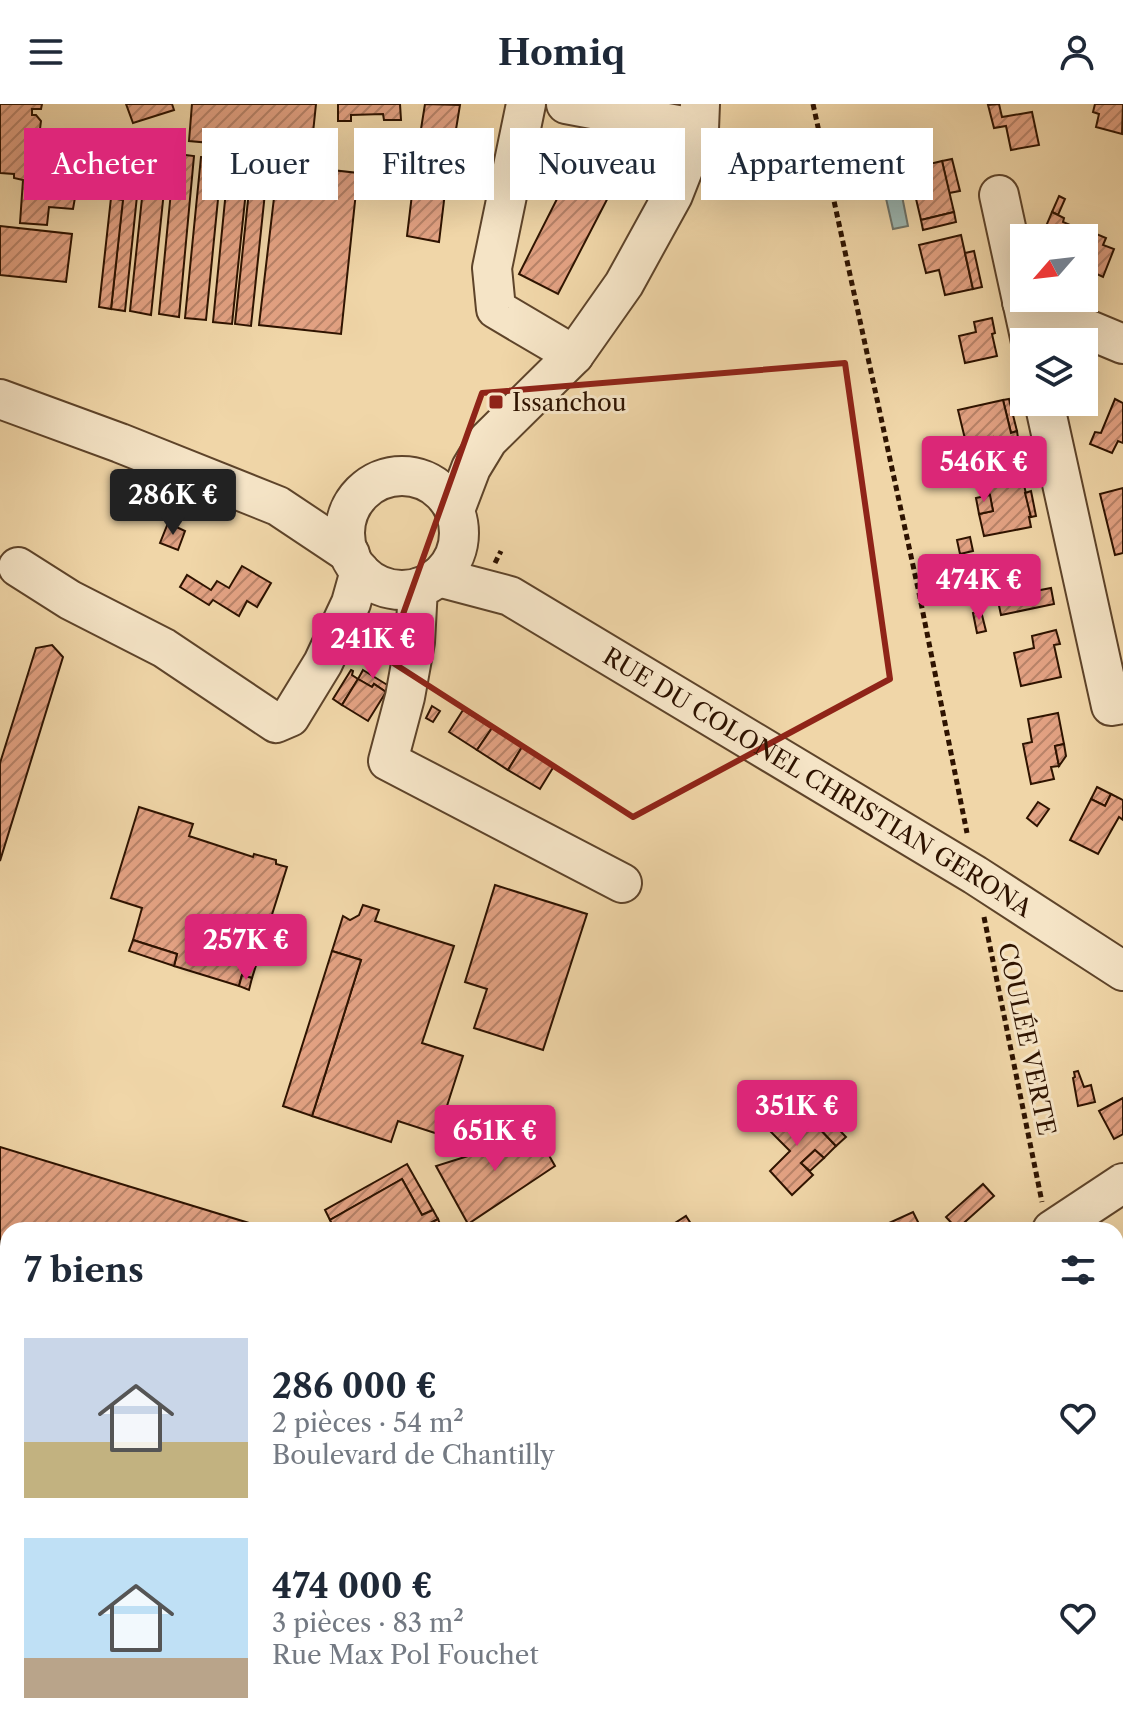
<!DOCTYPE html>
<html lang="fr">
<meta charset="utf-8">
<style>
body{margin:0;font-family:"Libre Caslon Text",serif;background:#f2f2f3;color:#1f2937;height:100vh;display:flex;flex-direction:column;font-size:30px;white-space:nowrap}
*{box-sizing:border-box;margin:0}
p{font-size:26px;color:#747a83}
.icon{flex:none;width:44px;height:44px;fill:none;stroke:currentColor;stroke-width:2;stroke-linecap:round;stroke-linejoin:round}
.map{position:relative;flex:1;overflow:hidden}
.details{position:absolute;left:0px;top:1118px;width:1124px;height:512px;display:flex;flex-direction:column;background:#fff;border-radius:24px 24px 0 0;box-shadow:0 8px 32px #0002}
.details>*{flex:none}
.top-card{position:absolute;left:24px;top:24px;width:1076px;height:72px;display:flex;gap:16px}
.needle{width:52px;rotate:242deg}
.controls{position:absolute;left:1010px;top:120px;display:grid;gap:16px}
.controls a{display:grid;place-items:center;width:88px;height:88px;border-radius:0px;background:#fff;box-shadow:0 8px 32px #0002;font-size:40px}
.price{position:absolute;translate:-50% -68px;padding:0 18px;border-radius:8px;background:#db2777;color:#fff;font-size:26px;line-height:52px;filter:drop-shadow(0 2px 4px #0008)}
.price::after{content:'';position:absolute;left:50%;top:48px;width:24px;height:18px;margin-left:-12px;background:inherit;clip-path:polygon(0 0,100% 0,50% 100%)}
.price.current{background:#222;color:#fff}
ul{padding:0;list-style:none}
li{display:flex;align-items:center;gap:24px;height:200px;padding:0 24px}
li span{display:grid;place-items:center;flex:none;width:224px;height:160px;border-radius:0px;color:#555}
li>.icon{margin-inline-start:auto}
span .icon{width:96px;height:96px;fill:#fffc;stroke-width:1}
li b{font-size:34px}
h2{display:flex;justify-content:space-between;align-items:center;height:96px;padding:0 24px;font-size:34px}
.chip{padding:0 28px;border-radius:0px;background:#fff;box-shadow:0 8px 32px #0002;font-size:28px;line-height:72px}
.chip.current{background:#db2777;color:#fff}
header{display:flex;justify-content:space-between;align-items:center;height:104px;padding:0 24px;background:#fff;font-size:36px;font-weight:700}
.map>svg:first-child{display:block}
</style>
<header><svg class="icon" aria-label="menu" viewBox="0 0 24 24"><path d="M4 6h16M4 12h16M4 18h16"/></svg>Homiq<svg class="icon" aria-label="person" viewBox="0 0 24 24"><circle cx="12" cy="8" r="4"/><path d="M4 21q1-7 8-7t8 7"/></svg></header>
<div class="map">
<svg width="1123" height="1630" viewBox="0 0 1123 1630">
<defs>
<pattern id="building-hatch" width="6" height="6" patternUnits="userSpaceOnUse" patternTransform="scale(2)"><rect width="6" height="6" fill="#e3a283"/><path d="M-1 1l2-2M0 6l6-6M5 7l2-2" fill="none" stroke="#b88369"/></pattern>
</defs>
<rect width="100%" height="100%" fill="#f0d6a8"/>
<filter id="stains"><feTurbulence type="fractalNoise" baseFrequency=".0025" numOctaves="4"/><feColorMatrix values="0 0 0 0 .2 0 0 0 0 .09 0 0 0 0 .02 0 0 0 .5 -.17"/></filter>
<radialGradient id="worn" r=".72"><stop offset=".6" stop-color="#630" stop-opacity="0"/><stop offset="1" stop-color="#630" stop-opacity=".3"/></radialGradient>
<!-- water -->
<path fill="#9db7b1" stroke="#71756a" stroke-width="2" d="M901,87L908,122L893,125L885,90Z"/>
<!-- building -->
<g fill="url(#building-hatch)" stroke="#2e1300" stroke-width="2">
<path d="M0,0H42L41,5H32V11H36L41,17L40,25L35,28H26L25,54L51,55L53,37L118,44L116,72L70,67V70H73L72,87L76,88L73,105L49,103L47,121L20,119L23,76L14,74V70L0,69Z"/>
<path d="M126,0H172L174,6L133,19Z"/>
<path d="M192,0H316L311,48L189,37Z"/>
<path d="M338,0H400L401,16H384L383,10L351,11V17H338Z"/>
<path d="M425,0L460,1L451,56L417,50Z"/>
<path d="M999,0L1002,13L1032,8L1039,41L1011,46L1006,22L994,24L988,1Z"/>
<path d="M1095,0H1123L1122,30L1096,23L1099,10L1093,8Z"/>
<path d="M601,8L642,28L558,190L519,170Z"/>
<path d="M128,45L145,47L142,73H139L125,207L111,205Z"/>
<path d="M147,47L168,49L151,211L130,207Z"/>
<path d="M170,49L194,52L179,213L159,210L173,67L169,66Z"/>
<path d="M201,53L222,55L206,216L185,214Z"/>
<path d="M952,55L960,87L949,89L942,57Z"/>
<path d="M229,56L249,58L232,220L213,218Z"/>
<path d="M942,57L954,108L921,116L909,65Z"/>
<path d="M252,58L268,60L251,222L235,220Z"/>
<path d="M278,60L358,69L341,230L259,221Z"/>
<path d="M414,74L446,80L439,138L407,132Z"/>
<path d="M1059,92L1065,95L1058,111L1052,108Z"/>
<path d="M111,94L123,96L111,205L99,203Z"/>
<path d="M954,108L956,118L923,126L921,116Z"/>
<path d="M1052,108L1064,114L1063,118L1086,128L1087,126L1106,134L1103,141L1114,145L1103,173L1084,164V134H1041Z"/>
<path d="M0,122L72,130L66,178L0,171Z"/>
<path d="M961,131L973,185L945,191L939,166L926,169L919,141Z"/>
<path d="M974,147L982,183L973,185L965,149Z"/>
<path d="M992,214L995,229L992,230L997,252L965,259L959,232L976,228L974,218Z"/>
<path d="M1009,295L1017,327L1011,329L1003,296Z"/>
<path d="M1115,295L1123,299V339L1118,337L1112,349L1090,340L1095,328L1101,329Z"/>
<path d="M1003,296L1011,329L1017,327L1019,341L996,346L993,333L966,339L958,306Z"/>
<path d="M967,364L969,374L945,379L943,370Z"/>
<path d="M1021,367L1031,413H1029L1031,423L984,432L979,410L993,407L986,375Z"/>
<path d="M1123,384V449L1115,451L1100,390Z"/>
<path d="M1031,387L1036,412L1031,413L1025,389Z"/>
<path d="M990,391L993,407L979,410L976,394Z"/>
<path d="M168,419L185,427L178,446L160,439Z"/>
<path d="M970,433L973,447L960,450L957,436Z"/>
<path d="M1025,457L1030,488L1051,484L1054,500L1001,511L991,464Z"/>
<path d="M242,462L271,479L257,503L247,497L239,512L213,496L209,501L180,483L187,471L211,486L217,477L229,484Z"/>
<path d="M1034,473L1037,487L1030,488L1027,474Z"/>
<path d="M981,507L986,527L977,529L973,509Z"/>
<path d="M1056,526L1060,540L1054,541L1061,573L1021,582L1014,549L1034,544L1032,532Z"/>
<path d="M52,541L63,553L0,757V659L36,544Z"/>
<path d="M351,566L353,567L352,571L358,575L342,601L333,595Z"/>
<path d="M363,566L389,582L386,588L374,580L372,583L358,575Z"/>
<path d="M358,575L372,583L374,580L386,588L368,617L342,601Z"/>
<path d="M432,602L440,607L433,618L426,614Z"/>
<path d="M463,606L492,624L477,646L449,628Z"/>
<path d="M1058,609L1064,640L1055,642L1059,662L1051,663L1054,675L1031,680L1023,640L1032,638L1028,615Z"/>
<path d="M492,624L522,643L508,666L477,646Z"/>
<path d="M1064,640L1066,652L1059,662L1055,642Z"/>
<path d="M522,643L554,662L540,685L508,666Z"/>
<path d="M1097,683L1111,690L1105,702L1091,695Z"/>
<path d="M1111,690L1123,696V716L1119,713L1098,750L1070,736L1091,695L1105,702Z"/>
<path d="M1038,698L1049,705L1037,722L1027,714Z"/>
<path d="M139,703L193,720L189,732L253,753L254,750L276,756V760L287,763L252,874L242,871L239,882L174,862L177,850L133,836L142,804L111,794Z"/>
<path d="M495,781L587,810L543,946L474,924L487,885L465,878Z"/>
<path d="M363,801L379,806L375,817L454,842L422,939L463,952L438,1030L398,1017L391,1038L312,1012L361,856L332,847L343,812L350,816L359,811Z"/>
<path d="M133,836L177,850L174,862L129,847Z"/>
<path d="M332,847L361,856L312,1012L283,1002Z"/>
<path d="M242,871L252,874L249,886L239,882Z"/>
<path d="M1078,967L1084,983L1091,981L1095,998L1078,1002L1073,974L1075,973L1074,968Z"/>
<path d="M1123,994V1030L1114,1035L1099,1007Z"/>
<path d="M791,1000L814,1025L817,1022L836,1042L824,1054L815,1046L801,1059L813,1071L792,1091L770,1067L790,1047L767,1024Z"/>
<path d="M827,1013L846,1033L836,1042L817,1022Z"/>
<path d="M534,1025L555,1062L468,1120L436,1062L468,1052Z"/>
<path d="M0,1043L272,1126H8V1259L0,1257Z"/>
<path d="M815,1046L824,1054L810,1067L801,1059Z"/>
<path d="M407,1060L433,1106L422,1111L402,1075L330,1116L325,1106Z"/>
<path d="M402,1075L422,1111L433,1106L438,1115L427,1121L430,1126H335L330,1116Z"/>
<path d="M983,1080L994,1092L957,1125L946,1113Z"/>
<path d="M913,1108L922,1126H876V1125Z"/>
<path d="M686,1112L695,1126H668L667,1124Z"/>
<path d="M438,1115L442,1125L430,1126L427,1121Z"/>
<path d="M406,1622H455V1624L451,1623L448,1630H403Z"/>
<path d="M648,1622H668L661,1630H644L642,1628Z"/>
<path d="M866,1622H872L880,1630H857Z"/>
<path d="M872,1622H901L909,1630H880Z"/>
<path d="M972,1622H1023L1020,1630H969Z"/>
</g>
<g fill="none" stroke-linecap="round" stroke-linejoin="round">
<!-- minor casing -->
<g stroke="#5e442a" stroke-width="42">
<g id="minor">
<path d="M526,0L492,164L496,205L574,251"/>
<path d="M566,0L699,25"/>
<path d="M999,91L1031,238"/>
<path d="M1022,198L1123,240"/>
<path d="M0,295L120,339L278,402L350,450"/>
<path d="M1044,298L1111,602L1123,600"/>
<circle cx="402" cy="429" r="57"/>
<path d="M455,406L471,364L488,336L574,251L624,180L673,91L699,25L700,0"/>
<path d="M18,463L70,496L164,544L276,619L290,613L323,559L351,499L360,467"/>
<path id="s1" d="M438,473L510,492L975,771L1123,867"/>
<path d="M418,484L415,538L405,593L388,657L622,779"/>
<path d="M1052,1126L1123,1079"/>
<path d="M502,1630L509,1622"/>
</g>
</g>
<!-- path -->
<g stroke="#2e1300" stroke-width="5" stroke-dasharray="6 4" stroke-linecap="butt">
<path d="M813,0L919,489L967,729"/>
<path d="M495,459L501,447"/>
<path d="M984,813L1042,1098"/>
</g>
<!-- minor -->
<use href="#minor" stroke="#f5e4c6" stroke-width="38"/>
</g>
<!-- marked area -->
<path fill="none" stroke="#8f2418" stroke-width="6" stroke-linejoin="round" d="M845,259L890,575L633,713L387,555L482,289Z"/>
<!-- markers -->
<rect fill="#8f2418" stroke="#f5e4c6" stroke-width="3" x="488" y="290" width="16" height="16" rx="4"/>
<g text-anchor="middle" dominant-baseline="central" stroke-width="6" stroke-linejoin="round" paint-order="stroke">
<!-- poi labels -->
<g font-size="24" fill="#2e1300" stroke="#f5e4c6" text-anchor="start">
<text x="512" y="298">Issanchou</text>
</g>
<!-- street labels -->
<g font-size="24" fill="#2e1300" stroke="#f5e4c6">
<text stroke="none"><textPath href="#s1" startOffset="434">RUE DU COLONEL CHRISTIAN GERONA</textPath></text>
<text transform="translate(1027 935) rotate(78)">COULÉE VERTE</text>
</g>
</g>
<rect width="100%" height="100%" filter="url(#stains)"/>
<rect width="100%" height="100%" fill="url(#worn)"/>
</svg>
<div class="controls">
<a><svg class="needle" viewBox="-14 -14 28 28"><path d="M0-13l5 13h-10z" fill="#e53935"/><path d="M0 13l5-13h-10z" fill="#747a83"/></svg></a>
<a><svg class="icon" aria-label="layers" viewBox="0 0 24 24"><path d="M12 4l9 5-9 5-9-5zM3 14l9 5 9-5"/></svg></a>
</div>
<b class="price" style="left:984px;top:400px">546K €</b>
<b class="price current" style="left:173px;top:433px">286K €</b>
<b class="price" style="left:979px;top:518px">474K €</b>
<b class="price" style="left:373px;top:577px">241K €</b>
<b class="price" style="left:246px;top:878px">257K €</b>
<b class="price" style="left:797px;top:1044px">351K €</b>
<b class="price" style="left:495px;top:1069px">651K €</b>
<div class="top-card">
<a class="chip current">Acheter</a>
<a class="chip">Louer</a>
<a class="chip">Filtres</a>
<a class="chip">Nouveau</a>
<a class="chip">Appartement</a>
</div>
<section class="details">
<h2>7 biens<svg class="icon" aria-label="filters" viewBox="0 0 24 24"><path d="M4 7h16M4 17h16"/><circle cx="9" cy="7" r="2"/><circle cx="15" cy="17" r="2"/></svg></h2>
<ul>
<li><span style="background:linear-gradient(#c9d6e8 65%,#c2b280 0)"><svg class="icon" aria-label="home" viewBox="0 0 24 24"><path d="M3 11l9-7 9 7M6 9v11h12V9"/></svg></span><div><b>286 000 €</b><p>2 pièces · 54 m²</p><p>Boulevard de Chantilly</p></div><svg class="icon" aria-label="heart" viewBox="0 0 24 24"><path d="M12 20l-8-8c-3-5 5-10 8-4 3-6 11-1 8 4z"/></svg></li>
<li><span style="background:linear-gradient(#bfe0f5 75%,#b9a48a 0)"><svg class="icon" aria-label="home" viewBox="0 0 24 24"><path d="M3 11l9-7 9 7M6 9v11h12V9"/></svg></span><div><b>474 000 €</b><p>3 pièces · 83 m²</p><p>Rue Max Pol Fouchet</p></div><svg class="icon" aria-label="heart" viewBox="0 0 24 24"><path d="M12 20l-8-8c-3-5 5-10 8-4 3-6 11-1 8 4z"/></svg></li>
</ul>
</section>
</div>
